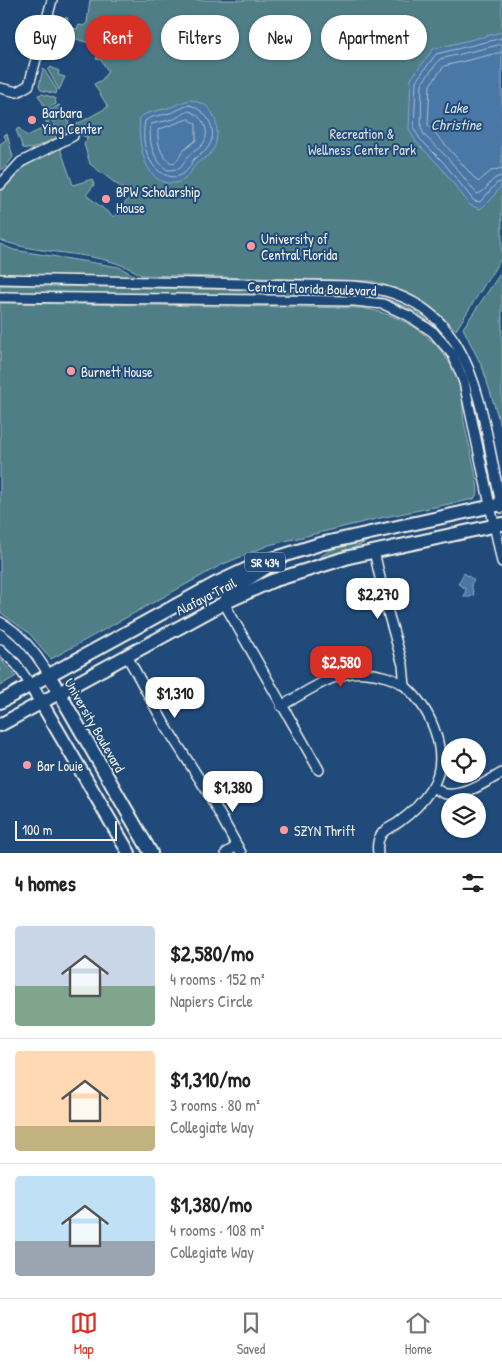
<!DOCTYPE html>
<meta charset="utf-8">
<style>
body{margin:0;font-family:"Patrick Hand",sans-serif;background:#f6f6f6;color:#222;height:100vh;display:flex;flex-direction:column;font-size:19px;white-space:nowrap}
*{box-sizing:border-box;margin:0}
p{font-size:16px;color:#767676}
.icon{flex:none;width:28px;height:28px;fill:none;stroke:currentColor;stroke-width:2;stroke-linecap:round;stroke-linejoin:round}
.map{position:relative;height:853px;overflow:hidden}
.side{display:flex;flex-direction:column;background:#fff;flex:1}
.side>*{flex:none}
.top-card{position:absolute;left:15px;top:15px;width:472px;height:45px;display:flex;gap:10px}
.fabs{position:absolute;left:441px;top:738px;display:grid;gap:10px}
.fabs a{display:grid;place-items:center;width:45px;height:45px;border-radius:50%;background:#fff;box-shadow:0 1px 4px #0004;font-size:25px}
.scale{position:absolute;left:15px;bottom:12px;width:102px;box-sizing:border-box;padding-left:5px;border:2px solid #f4f1e8;border-top:0;font-size:14px;line-height:18px;white-space:nowrap;color:#f4f1e8;-webkit-text-stroke:4px #1f4a7a;paint-order:stroke}
.price{position:absolute;translate:-50% -42px;padding:0 11px;border-radius:10px;background:#fff;color:#222;font-size:16px;line-height:32px;filter:drop-shadow(0 1px 2px #0008)}
.price::after{content:'';position:absolute;left:50%;top:30px;width:15px;height:11px;margin-left:-8px;background:inherit;clip-path:polygon(0 0,100% 0,50% 100%)}
.price.on{background:#d93025;color:#fff}
ul{padding:0;list-style:none}
li{display:flex;align-items:center;gap:15px;height:125px;padding:0 15px}
li+li{border-top:1px solid #e0e0e0}
li span{display:grid;place-items:center;flex:none;width:140px;height:100px;border-radius:5px;color:#555}
li>.icon{margin-inline-start:auto}
span .icon{width:60px;height:60px;fill:#fffc;stroke-width:1}
li b{font-size:21px}
h2{display:flex;justify-content:space-between;align-items:center;height:60px;padding:0 15px;font-size:21px}
.tag{padding:0 18px;border-radius:22px;background:#fff;box-shadow:0 1px 4px #0004;font-size:18px;line-height:45px}
.tag.on{background:#d93025;color:#fff}
.menu{display:flex;justify-content:space-around;align-items:center;height:70px;border-top:1px solid #e0e0e0;background:#fff;font-size:14px;color:#767676}
.menu a{display:grid;justify-items:center;gap:2px}
.menu .on{color:#d93025}
.map>svg:first-child{display:block}
</style>
<div class="map">
<svg width="502" height="853" viewBox="0 0 502 853">
<rect width="100%" height="100%" fill="#1f4a7a"/>
<filter id="ink" filterUnits="userSpaceOnUse"><feTurbulence type="fractalNoise" baseFrequency=".02" numOctaves="2"/><feDisplacementMap in="SourceGraphic" scale="10" xChannelSelector="R" yChannelSelector="G"/><feConvolveMatrix kernelMatrix="1 2 1 2 8 2 1 2 1" color-interpolation-filters="sRGB"/></filter>
<g filter="url(#ink)">
<!-- green -->
<g fill="#507e87" stroke="#a2b8b8">
<path d="M90,0H502V257L456,330C431,304 406,290 371,281L141,275C103,249 44,257 0,240C0,226 0,206 0,193C7,167 38,156 60,148L73,185L92,179L94,185L86,195L114,217L131,195L90,164L84,144L88,138L75,132L62,136L59,134L108,107L94,84L102,80L108,71L101,60L96,59L98,54L95,45L51,31L55,18L60,17L68,18L67,27L77,29L79,25L83,26L87,23Z"/>
<path d="M52,36L69,41L65,53L58,47L53,49L48,48L51,38L53,40L55,38Z"/>
<path d="M51,67L59,71L58,75L65,77L59,90L48,70Z"/>
<path d="M43,68L57,90L56,94L41,90L39,86Z"/>
<path d="M42,94L55,98L56,104L46,109L38,95Z"/>
<path d="M59,105L70,125L58,132L47,112Z"/>
<path d="M45,114L56,138L31,149L23,148L16,130L19,128L27,136L46,127L48,125L43,116Z"/>
<path d="M7,134L13,157L5,168L0,170V144L6,140L4,135Z"/>
<path d="M0,244L14,250L119,267L137,277L0,274Z"/>
<path d="M502,271V430L483,369L463,328Z"/>
<path d="M0,285L251,290L255,293L251,296L0,292Z"/>
<path d="M285,291C355,292 412,287 456,352C436,329 417,312 388,302L286,296L283,293Z"/>
<path d="M0,303L362,308C410,316 450,344 462,394C464,403 462,412 464,421C468,444 476,468 478,492L474,499L380,518L269,545L221,565L51,659L29,633L0,612Z"/>
<path d="M378,536L346,552L315,560L342,543Z"/>
<path d="M0,659L16,676L0,686Z"/>
</g>
<!-- water -->
<g fill="#4a77a6" stroke="#8ea8c0">
<path d="M502,32V184L490,201L480,209L470,205L440,166L416,142L409,129L411,79L433,49Z"/>
<path d="M191,100C195,101 201,103 205,105C219,115 221,141 210,154C207,158 201,159 197,163C190,171 188,181 175,183C143,187 137,138 140,117C149,111 158,111 168,108C176,106 182,101 191,100Z"/>
<path d="M464,573L474,580L471,584L474,595L470,597H464L466,589L458,584Z"/>
</g>
<g fill="none" stroke-linecap="round" stroke-linejoin="round">
<!-- shore -->
<g stroke="#b0c0ce" stroke-width="1">
<path d="M502,38L436,54L416,81L414,129L420,139L444,163L474,201L480,202L497,183L502,182"/>
<path d="M502,44L440,59L422,83L421,128L425,136L448,158L477,194C488,192 489,177 502,176"/>
<path d="M502,52L444,66L430,85L428,125L478,182L491,171L502,168"/>
<path d="M190,105C208,111 221,133 206,150C203,154 197,156 194,159C191,162 191,166 188,169C177,183 162,176 153,165C144,152 142,136 145,121C152,115 161,116 170,113C177,111 182,107 190,105Z"/>
<path d="M189,111C203,115 213,134 201,146C198,150 192,152 188,156C185,160 184,165 179,169L168,170C153,161 148,141 151,124L174,119Z"/>
<path d="M189,119L196,124V140L183,151L176,162L171,163C160,155 157,143 158,130Z"/>
</g>
<!-- minor casing -->
<g stroke="#f4f1e8" stroke-width="12">
<g id="minor">
<path d="M0,88L17,92L29,85L52,0"/>
<path d="M0,185L21,162L73,136"/>
<path d="M0,279L351,286C480,293 479,411 502,508"/>
<path d="M0,297L354,301L383,304L409,316L433,332L453,355L464,382L502,562"/>
<path d="M374,551L387,609L403,665L405,686"/>
<path d="M224,603L319,770"/>
<path d="M0,622C21,633 37,655 49,675"/>
<path d="M0,649L16,664L31,685"/>
<path d="M127,656L165,725L207,791L241,853"/>
<path d="M281,706C307,692 336,669 366,673C378,674 395,678 405,686C432,710 452,757 431,789C422,803 413,812 399,822C394,826 384,829 381,835C377,841 377,847 378,853"/>
<path d="M433,787C437,789 442,794 447,794C466,796 486,782 502,773"/>
<path d="M226,853L237,846"/>
</g>
</g>
<!-- primary casing -->
<g stroke="#f4f1e8" stroke-width="16">
<g id="primary">
<path d="M224,603L230,590L267,567"/>
<path d="M49,675L151,853"/>
<path d="M31,685L129,853"/>
<path d="M0,702L215,584L260,563L320,544L502,504"/>
<path d="M0,725L224,603L272,581L349,557L502,524"/>
</g>
</g>
<!-- minor -->
<use href="#minor" stroke="#1f4a7a" stroke-width="9"/>
<!-- primary -->
<use href="#primary" stroke="#1f4a7a" stroke-width="12"/>
</g>
</g>
<!-- markers -->
<g fill="#ff9aa2" stroke="#1f4a7a" stroke-width="2">
<circle cx="32" cy="120" r="5"/>
<circle cx="106" cy="199" r="5"/>
<circle cx="251" cy="246" r="5"/>
<circle cx="71" cy="371" r="5"/>
<circle cx="27" cy="765" r="5"/>
<circle cx="284" cy="830" r="5"/>
</g>
<g text-anchor="middle" dominant-baseline="central" stroke-width="4" stroke-linejoin="round" paint-order="stroke">
<!-- shield labels -->
<rect fill="#1f4a7a" stroke="#b4bfc7" stroke-width="1" x="245" y="552.5" width="40" height="19" rx="4"/>
<g font-size="12" font-weight="bold" fill="#f4f1e8">
<text x="265" y="562">SR 434</text>
</g>
<!-- poi labels -->
<g font-size="14" fill="#f4f1e8" stroke="#1f4a7a" text-anchor="start">
<text x="42" y="112">Barbara<tspan x="42" dy="16">Ying Center</tspan></text>
<text x="116" y="191">BPW Scholarship<tspan x="116" dy="16">House</tspan></text>
<text x="261" y="238">University of<tspan x="261" dy="16">Central Florida</tspan></text>
<text x="81" y="371">Burnett House</text>
<text x="37" y="765">Bar Louie</text>
<text x="294" y="830">SZYN Thrift</text>
</g>
<!-- park labels -->
<g font-size="14" fill="#dbe0d9" stroke="#1f4a7a">
<text x="362" y="133">Recreation &amp;<tspan x="362" dy="16">Wellness Center Park</tspan></text>
</g>
<!-- street labels -->
<g font-size="14" fill="#f4f1e8" stroke="#1f4a7a">
<text transform="translate(312 288) rotate(2)">Central Florida Boulevard</text>
<text transform="translate(206 596) rotate(-27)">Alafaya Trail</text>
<text transform="translate(95 725) rotate(60)">University Boulevard</text>
</g>
<!-- water labels -->
<g font-size="15" font-style="italic" fill="#dadfde" stroke="#1f4a7a">
<text x="456" y="107">Lake<tspan x="456" dy="17">Christine</tspan></text>
</g>
</g>
</svg>
<div class="fabs">
<a><svg class="icon" aria-label="locate" viewBox="0 0 24 24"><circle cx="12" cy="12" r="6"/><path d="M12 2v4M12 18v4M2 12h4M18 12h4"/></svg></a>
<a><svg class="icon" aria-label="layers" viewBox="0 0 24 24"><path d="M12 4l9 5-9 5-9-5zM3 14l9 5 9-5"/></svg></a>
</div>
<div class="scale">100 m</div>
<b class="price" style="left:378px;top:620px">$2,270</b>
<b class="price on" style="left:341px;top:688px">$2,580</b>
<b class="price" style="left:175px;top:719px">$1,310</b>
<b class="price" style="left:233px;top:813px">$1,380</b>
<div class="top-card">
<a class="tag">Buy</a>
<a class="tag on">Rent</a>
<a class="tag">Filters</a>
<a class="tag">New</a>
<a class="tag">Apartment</a>
</div>
</div>
<section class="side">
<h2>4 homes<svg class="icon" aria-label="filters" viewBox="0 0 24 24"><path d="M4 7h16M4 17h16"/><circle cx="9" cy="7" r="2"/><circle cx="15" cy="17" r="2"/></svg></h2>
<ul>
<li><span style="background:linear-gradient(#c9d6e8 60%,#7fa58c 0)"><svg class="icon" aria-label="home" viewBox="0 0 24 24"><path d="M3 11l9-7 9 7M6 9v11h12V9"/></svg></span><div><b>$2,580/mo</b><p>4 rooms · 152 m²</p><p>Napiers Circle</p></div></li>
<li><span style="background:linear-gradient(#ffd9b3 75%,#c2b280 0)"><svg class="icon" aria-label="home" viewBox="0 0 24 24"><path d="M3 11l9-7 9 7M6 9v11h12V9"/></svg></span><div><b>$1,310/mo</b><p>3 rooms · 80 m²</p><p>Collegiate Way</p></div></li>
<li><span style="background:linear-gradient(#bfe0f5 65%,#9aa5b1 0)"><svg class="icon" aria-label="home" viewBox="0 0 24 24"><path d="M3 11l9-7 9 7M6 9v11h12V9"/></svg></span><div><b>$1,380/mo</b><p>4 rooms · 108 m²</p><p>Collegiate Way</p></div></li>
</ul>
</section>
<nav class="menu">
<a class="on"><svg class="icon" aria-label="map" viewBox="0 0 24 24"><path d="M3 6l6-2 6 2 6-2v14l-6 2-6-2-6 2zM9 4v14M15 6v14"/></svg>Map</a>
<a><svg class="icon" aria-label="saved" viewBox="0 0 24 24"><path d="M7 4h10v16l-5-4-5 4z"/></svg>Saved</a>
<a><svg class="icon" aria-label="home" viewBox="0 0 24 24"><path d="M3 11l9-7 9 7M6 9v11h12V9"/></svg>Home</a>
</nav>
